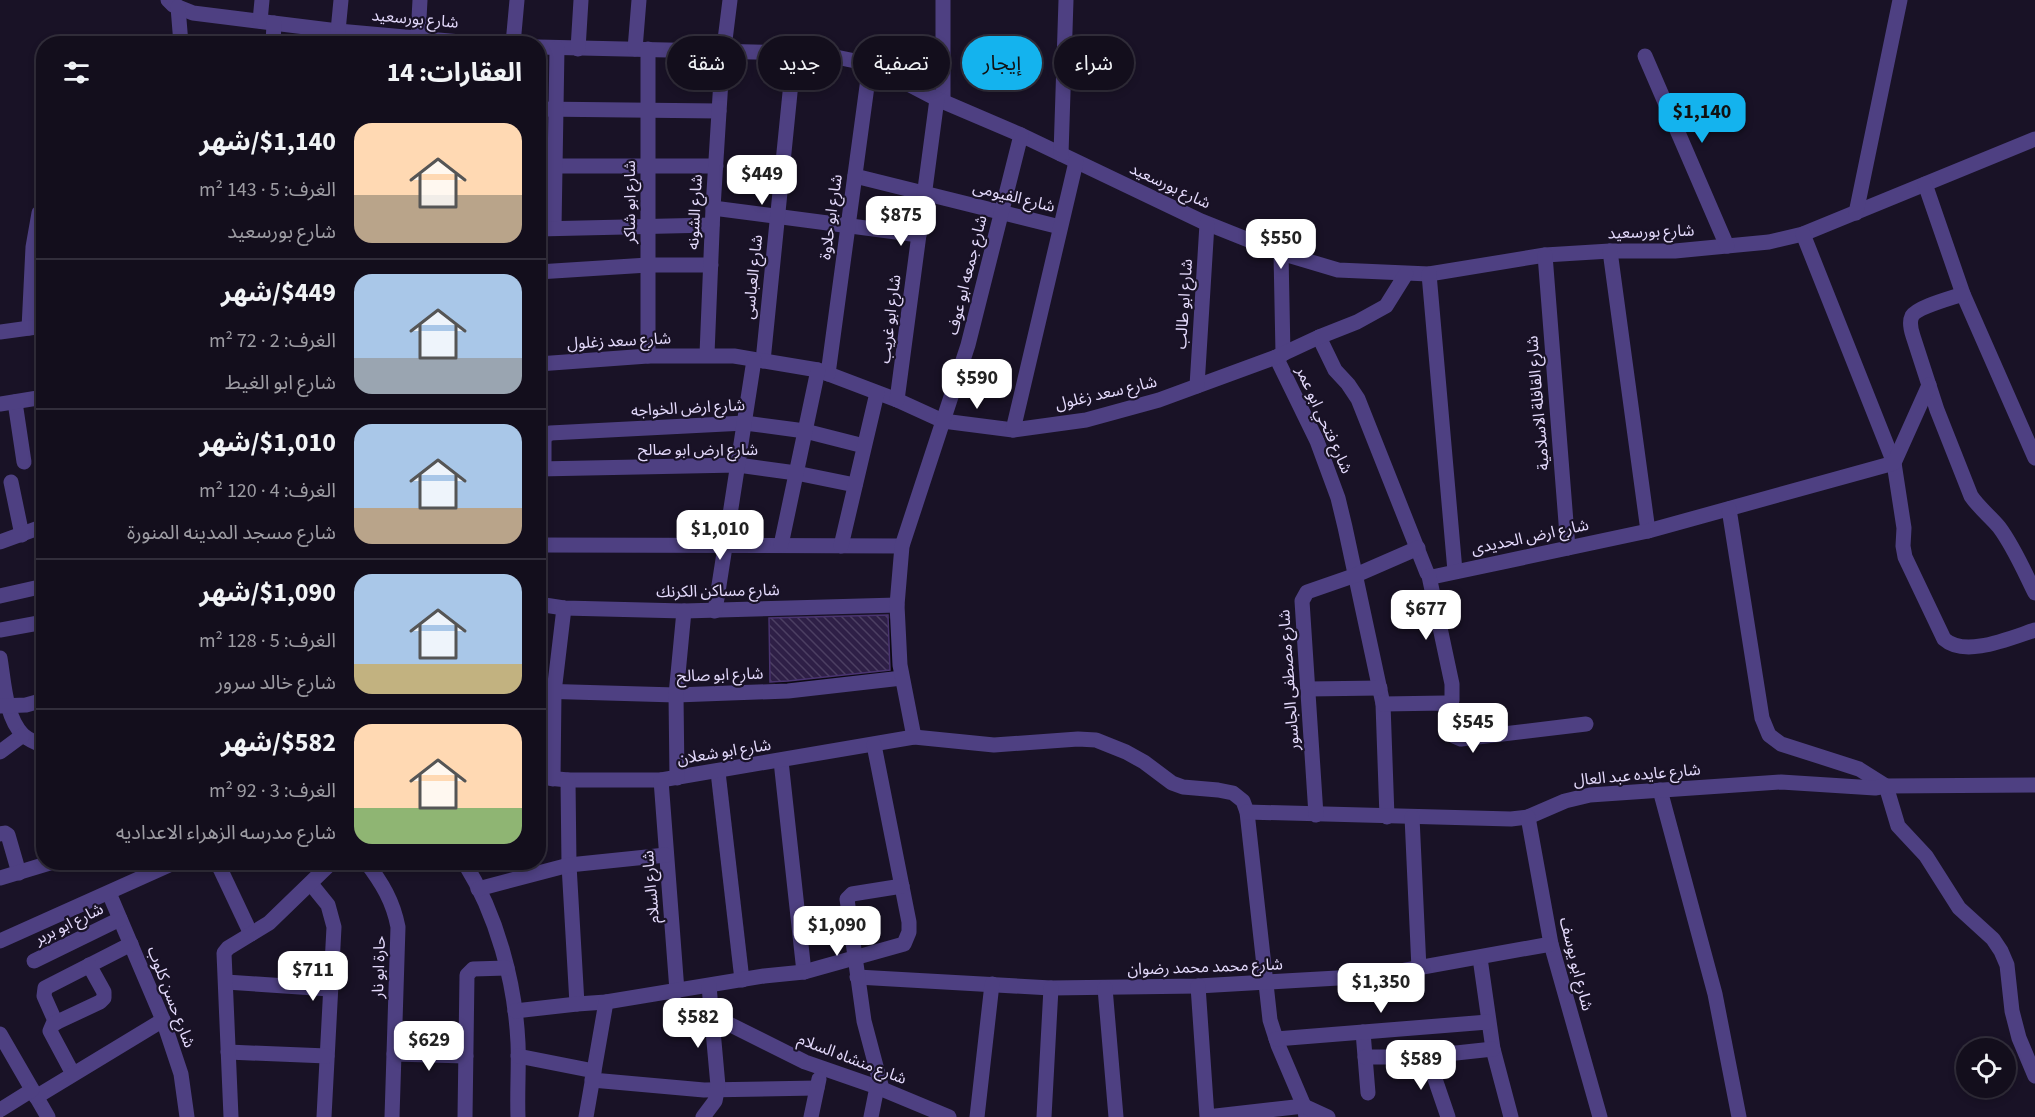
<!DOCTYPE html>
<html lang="ar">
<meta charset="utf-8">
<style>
body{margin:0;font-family:"Source Sans 3","Noto Sans Arabic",sans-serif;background:#201c29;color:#f1f3f6;direction:rtl;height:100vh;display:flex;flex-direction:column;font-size:22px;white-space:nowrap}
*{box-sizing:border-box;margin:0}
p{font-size:20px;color:#9d9ca3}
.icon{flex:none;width:33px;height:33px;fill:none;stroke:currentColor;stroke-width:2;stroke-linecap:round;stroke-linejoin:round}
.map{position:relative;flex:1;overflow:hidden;direction:ltr}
.panel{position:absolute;left:36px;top:36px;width:510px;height:834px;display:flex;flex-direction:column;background:#130e1c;border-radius:24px;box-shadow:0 3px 9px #0003,0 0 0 2px #322e3b;direction:rtl}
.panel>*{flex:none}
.hud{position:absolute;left:564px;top:36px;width:570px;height:54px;direction:rtl;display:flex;gap:12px}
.fabs{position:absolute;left:1956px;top:1038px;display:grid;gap:12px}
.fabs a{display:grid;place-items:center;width:60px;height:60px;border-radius:50%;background:#130e1c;box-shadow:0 3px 9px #0003,0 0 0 2px #322e3b;font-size:30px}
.price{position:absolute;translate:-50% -51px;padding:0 14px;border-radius:12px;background:#fff;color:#222;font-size:20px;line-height:39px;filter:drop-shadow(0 2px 3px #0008)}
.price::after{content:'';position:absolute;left:50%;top:36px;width:18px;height:14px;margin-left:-9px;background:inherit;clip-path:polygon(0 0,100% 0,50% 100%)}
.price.on{background:#14b3ee;color:#111}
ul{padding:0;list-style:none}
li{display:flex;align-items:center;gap:18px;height:150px;padding:0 24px}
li+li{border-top:2px solid #322e3b}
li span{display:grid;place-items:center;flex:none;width:168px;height:120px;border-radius:18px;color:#555}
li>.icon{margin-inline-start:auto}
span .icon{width:72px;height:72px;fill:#fffc;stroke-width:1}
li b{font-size:26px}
h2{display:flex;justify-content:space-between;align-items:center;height:72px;padding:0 24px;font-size:26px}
.tag{padding:0 21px;border-radius:27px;background:#130e1c;box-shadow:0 3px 9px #0003,0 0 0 2px #322e3b;font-size:21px;line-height:54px}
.tag.on{background:#14b3ee;color:#111}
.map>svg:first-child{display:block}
</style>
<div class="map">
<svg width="2035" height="1117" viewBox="0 0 2035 1117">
<defs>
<pattern id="building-back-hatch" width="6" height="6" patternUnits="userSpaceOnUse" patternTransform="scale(1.5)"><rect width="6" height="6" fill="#2e1f46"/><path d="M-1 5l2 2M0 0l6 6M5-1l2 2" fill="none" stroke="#4c3f62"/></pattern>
</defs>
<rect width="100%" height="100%" fill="#191226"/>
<!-- shadow -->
<path fill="#0007" d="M887,617L901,625L904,677L785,689L771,681Z"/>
<!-- building -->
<path fill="url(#building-back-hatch)" stroke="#493370" stroke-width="1.5" d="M888,615L890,670L788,681L770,682L769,618Z"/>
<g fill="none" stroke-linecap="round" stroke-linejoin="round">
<!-- minor -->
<g stroke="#4e4082" stroke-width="15">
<path d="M168,0L173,5L193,13L338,31L483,44"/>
<path d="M943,0V101"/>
<path d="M178,7L181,44"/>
<path d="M260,21L262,0"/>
<path d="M338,31L341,0"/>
<path d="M418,37L420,0"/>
<path d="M273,44L274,23"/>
<path d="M513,44L517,0"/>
<path d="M538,47L794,53L831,56L870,64L937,99L1021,135L1201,221L1281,253L1338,270L1429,274L1545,255L1610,251H1675L1769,242L1803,234L2035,139"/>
<path d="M578,49L581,0"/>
<path d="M635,49L639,0"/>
<path d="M1645,56L1727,246"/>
<path d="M538,109L719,111"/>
<path d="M1061,154L1066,0"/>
<path d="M538,166H716"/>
<path d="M855,176L1060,227"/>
<path d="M1925,184L1963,294L2035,458"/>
<path d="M713,208L919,235"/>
<path d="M1856,213L1900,0"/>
<path d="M554,228L557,48"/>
<path d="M538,229L712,225"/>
<path d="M1803,234L1894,463L1904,528L1903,546L1905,557L1944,639C1965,658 2010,638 2035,630"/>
<path d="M1610,251L1648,531"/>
<path d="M1281,253L1283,354"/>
<path d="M1545,255L1568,548"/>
<path d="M538,272L648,265H711"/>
<path d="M1429,274L1455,571"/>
<path d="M1963,294C1952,298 1917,307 1912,316C1909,322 1911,330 1913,336L1937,410L1971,496C1979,508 1990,516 1999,527C2014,547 2024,571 2035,593"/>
<path d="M29,328L33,247L39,213"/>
<path d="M0,332L44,326"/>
<path d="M1319,337L1335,370L1348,384L1358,399L1427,573L1432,577L1648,531L1894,463L1929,385"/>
<path d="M707,354L713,208L722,64L730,0"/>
<path d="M648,356V49"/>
<path d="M1276,357L1317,441L1338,498L1345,527L1383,704L1387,817"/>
<path d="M763,361L794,53"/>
<path d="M538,364L648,356H734L818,370L897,400L943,421L1013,430L1086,420L1159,400L1276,357L1319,337L1357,322L1386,306L1406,274"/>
<path d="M828,374L870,64"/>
<path d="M1197,386L1207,224"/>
<path d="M897,400L937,99"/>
<path d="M15,402L24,462"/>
<path d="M0,404L44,397"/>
<path d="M1013,430L1076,162"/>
<path d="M538,469L738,465L796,473L855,485"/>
<path d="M544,469V438L550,433L745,423L805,431L864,446"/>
<path d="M11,482L22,535"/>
<path d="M1729,509L1762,718L1769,735L1781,744L1859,769L1886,786L1898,826L1926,856L1959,908L1993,939L2001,951L2007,965L2012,1011L2019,1038L2035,1076"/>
<path d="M0,542L44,526"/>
<path d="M538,545L902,546"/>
<path d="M781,545L818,370"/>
<path d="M841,546L877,393"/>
<path d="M1429,576L1452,684V700L1450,708"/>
<path d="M0,596L44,586"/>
<path d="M538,604L564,608L684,611L897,605"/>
<path d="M715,611L754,360"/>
<path d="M0,630L44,622"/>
<path d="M0,658C4,681 5,717 23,735C29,740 36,743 44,746"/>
<path d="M1308,689L1380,688"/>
<path d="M538,691L676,695L788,691L902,678"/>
<path d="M1383,704L1445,703L1450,708L1454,736L1461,739L1586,724"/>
<path d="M0,706L26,705L44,700"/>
<path d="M914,737L900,665L897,605L902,546L968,345L1021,135"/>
<path d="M0,752L23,735"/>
<path d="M781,761L804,972"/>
<path d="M718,772L742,980"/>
<path d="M538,777L568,780H661L914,737L994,745L1078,739L1096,740L1126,752L1144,762L1172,783L1183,787L1218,790L1233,793L1243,801L1247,812L1270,1020L1278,1045L1304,1106L1306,1117"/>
<path d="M677,778L676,695L684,611"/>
<path d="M553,779L554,692L564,608"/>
<path d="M568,780L569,865L577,1004"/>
<path d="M661,780L677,991"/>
<path d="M1660,790L1715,994L1739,1117"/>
<path d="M1247,812L1511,819L1528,817L1565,801L1590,795L1781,782L1875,788L1886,786L2035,785"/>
<path d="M1316,815L1302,601L1307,592L1356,575L1418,548"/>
<path d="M1412,817L1419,969"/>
<path d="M1528,817L1551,944L1600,1117"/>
<path d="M0,834L5,833L8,835L19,873"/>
<path d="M217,862L251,934"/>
<path d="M366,862C382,883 393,901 398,927L392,1117"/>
<path d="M464,862C497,915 515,982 518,1043C519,1067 517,1092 518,1117"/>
<path d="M0,878L53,862"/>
<path d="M311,884L328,905L334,927L324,1117"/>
<path d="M478,889L569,865L666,855"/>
<path d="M109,893L163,1020L181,1074L187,1117"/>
<path d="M0,941L176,862"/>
<path d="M1480,958L1493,1049L1511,1117"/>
<path d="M34,961L120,919"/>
<path d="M857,977L1051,988L1198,986L1373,976L1551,944"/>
<path d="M226,982L330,989"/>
<path d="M1198,986L1207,1117L1304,1106L1328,1117"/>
<path d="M1105,988L1116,1117"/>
<path d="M515,1011L577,1004L606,1002L764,976L804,972L904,944L909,932V922L874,745"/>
<path d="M711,1015L805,1062L877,1087L949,1117"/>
<path d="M56,1023L44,996L45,988L131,944"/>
<path d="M1363,1032L1368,1093"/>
<path d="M0,1034L48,1117"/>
<path d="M1276,1039L1488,1022"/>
<path d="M228,1052L327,1056"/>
<path d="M394,1054L466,1056"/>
<path d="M518,1056L594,1071"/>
<path d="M1432,1056L1435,1079L1448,1117"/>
<path d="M1365,1057H1419L1493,1049"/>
<path d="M73,1074L50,1031L53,1024L100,1002L104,998V992L89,965"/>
<path d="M592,1080L704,1090L817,1088"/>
<path d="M882,1089L864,1021L847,899L852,894L902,886"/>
<path d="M36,1097L163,1020"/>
<path d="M0,1110L32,1090"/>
<path d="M231,1117L224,953L228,948L269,923L332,862"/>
<path d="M465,1117L467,975L473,969L507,968"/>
<path d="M586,1117L606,1002"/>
<path d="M703,1117L715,1101L718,1086L709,986"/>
<path d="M811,1117L819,1079"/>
<path d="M871,1117L877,1087"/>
<path d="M977,1117L992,984"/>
<path d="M1044,1117L1051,988"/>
</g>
</g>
<g text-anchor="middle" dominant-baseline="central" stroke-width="4.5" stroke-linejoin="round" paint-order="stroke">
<!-- street labels -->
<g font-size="16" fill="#e4dafc" stroke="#191226">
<text transform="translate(415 19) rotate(5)">شارع بورسعيد</text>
<text transform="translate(1170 186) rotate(25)">شارع بورسعيد</text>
<text transform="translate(1014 197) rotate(14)">شارع الفيومى</text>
<text transform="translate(630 202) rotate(-90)">شارع ابو شاكر</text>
<text transform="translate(695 212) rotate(-87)">شارع الشونه</text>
<text transform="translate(831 217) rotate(-82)">شارع ابو حلاوة</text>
<text transform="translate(1651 232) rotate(-2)">شارع بورسعيد</text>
<text transform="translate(967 275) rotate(-76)">شارع جمعه ابو عوف</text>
<text transform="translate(753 277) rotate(-84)">شارع العباسى</text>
<text transform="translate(1184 304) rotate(-86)">شارع ابو طالب</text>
<text transform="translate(890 319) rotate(-83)">شارع ابو غريب</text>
<text transform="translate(619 341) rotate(-3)">شارع سعد زغلول</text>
<text transform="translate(1106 393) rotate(-13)">شارع سعد زغلول</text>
<text transform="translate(1538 403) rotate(-95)">شارع القافلة الاسلامية</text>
<text transform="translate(688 408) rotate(-3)">شارع ارض الخواجه</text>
<text transform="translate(1324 420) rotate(66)">شارع فتحي ابو عمر</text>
<text x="698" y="450">شارع ارض ابو صالح</text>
<text transform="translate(1530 537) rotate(-12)">شارع ارض الحديدى</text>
<text transform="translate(718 591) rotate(-1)">شارع مساكن الكرنك</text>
<text transform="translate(720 675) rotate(-2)">شارع ابو صالح</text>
<text transform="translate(1289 680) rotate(-94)">شارع مصطفى الجاسور</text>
<text transform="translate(724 752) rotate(-9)">شارع ابو شعلان</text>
<text transform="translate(1637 775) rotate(-5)">شارع عايده عبد العال</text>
<text transform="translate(651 887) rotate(-95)">شارع السلام</text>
<text transform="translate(69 924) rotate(-26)">شارع ابو بربر</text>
<text transform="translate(1576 964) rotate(76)">شارع ابو يوسف</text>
<text transform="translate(379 967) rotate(-88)">حارة ابو نار</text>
<text transform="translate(1205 967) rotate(-2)">شارع محمد محمد رضوان</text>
<text transform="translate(171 997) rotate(69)">شارع حسن كلوب</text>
<text transform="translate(852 1059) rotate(21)">شارع منشاه السلام</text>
</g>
</g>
</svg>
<div class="fabs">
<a><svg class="icon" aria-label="locate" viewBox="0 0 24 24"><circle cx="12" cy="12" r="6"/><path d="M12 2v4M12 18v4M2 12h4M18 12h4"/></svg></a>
</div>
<b class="price on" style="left:1702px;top:144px">$1,140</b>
<b class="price" style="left:762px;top:206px">$449</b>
<b class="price" style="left:901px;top:247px">$875</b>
<b class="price" style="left:1281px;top:270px">$550</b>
<b class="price" style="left:977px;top:410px">$590</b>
<b class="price" style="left:720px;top:561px">$1,010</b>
<b class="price" style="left:1426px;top:641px">$677</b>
<b class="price" style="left:1473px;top:754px">$545</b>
<b class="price" style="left:837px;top:957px">$1,090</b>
<b class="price" style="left:313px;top:1002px">$711</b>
<b class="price" style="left:1381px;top:1014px">$1,350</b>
<b class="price" style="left:698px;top:1049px">$582</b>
<b class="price" style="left:429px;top:1072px">$629</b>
<b class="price" style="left:1421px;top:1091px">$589</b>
<div class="hud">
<a class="tag">شراء</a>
<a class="tag on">إيجار</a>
<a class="tag">تصفية</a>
<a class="tag">جديد</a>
<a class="tag">شقة</a>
</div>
<section class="panel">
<h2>العقارات: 14<svg class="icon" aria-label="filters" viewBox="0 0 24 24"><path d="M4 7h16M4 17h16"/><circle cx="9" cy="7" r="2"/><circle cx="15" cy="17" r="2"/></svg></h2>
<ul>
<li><span style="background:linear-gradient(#ffd9b3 60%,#b9a48a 0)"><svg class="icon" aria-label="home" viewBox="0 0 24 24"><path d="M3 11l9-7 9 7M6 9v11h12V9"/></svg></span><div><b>$1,140/شهر</b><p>الغرف: 5 · 143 m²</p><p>شارع بورسعيد</p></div></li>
<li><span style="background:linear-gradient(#a9c7e8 70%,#9aa5b1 0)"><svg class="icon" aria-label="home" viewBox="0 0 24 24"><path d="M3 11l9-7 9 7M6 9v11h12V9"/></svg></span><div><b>$449/شهر</b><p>الغرف: 2 · 72 m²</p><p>شارع ابو الغيط</p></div></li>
<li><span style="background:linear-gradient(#a9c7e8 70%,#b9a48a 0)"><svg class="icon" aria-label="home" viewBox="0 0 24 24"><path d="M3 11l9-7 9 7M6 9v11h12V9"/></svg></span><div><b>$1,010/شهر</b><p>الغرف: 4 · 120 m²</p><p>شارع مسجد المدينه المنورة</p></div></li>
<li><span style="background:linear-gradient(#a9c7e8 75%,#c2b280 0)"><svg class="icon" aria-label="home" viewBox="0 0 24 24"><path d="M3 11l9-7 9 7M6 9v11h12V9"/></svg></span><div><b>$1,090/شهر</b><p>الغرف: 5 · 128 m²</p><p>شارع خالد سرور</p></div></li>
<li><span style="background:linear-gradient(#ffd9b3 70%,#8fb573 0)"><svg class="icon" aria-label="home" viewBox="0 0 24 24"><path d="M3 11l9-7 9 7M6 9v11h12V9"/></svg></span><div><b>$582/شهر</b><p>الغرف: 3 · 92 m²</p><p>شارع مدرسه الزهراء الاعداديه</p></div></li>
</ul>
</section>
</div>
